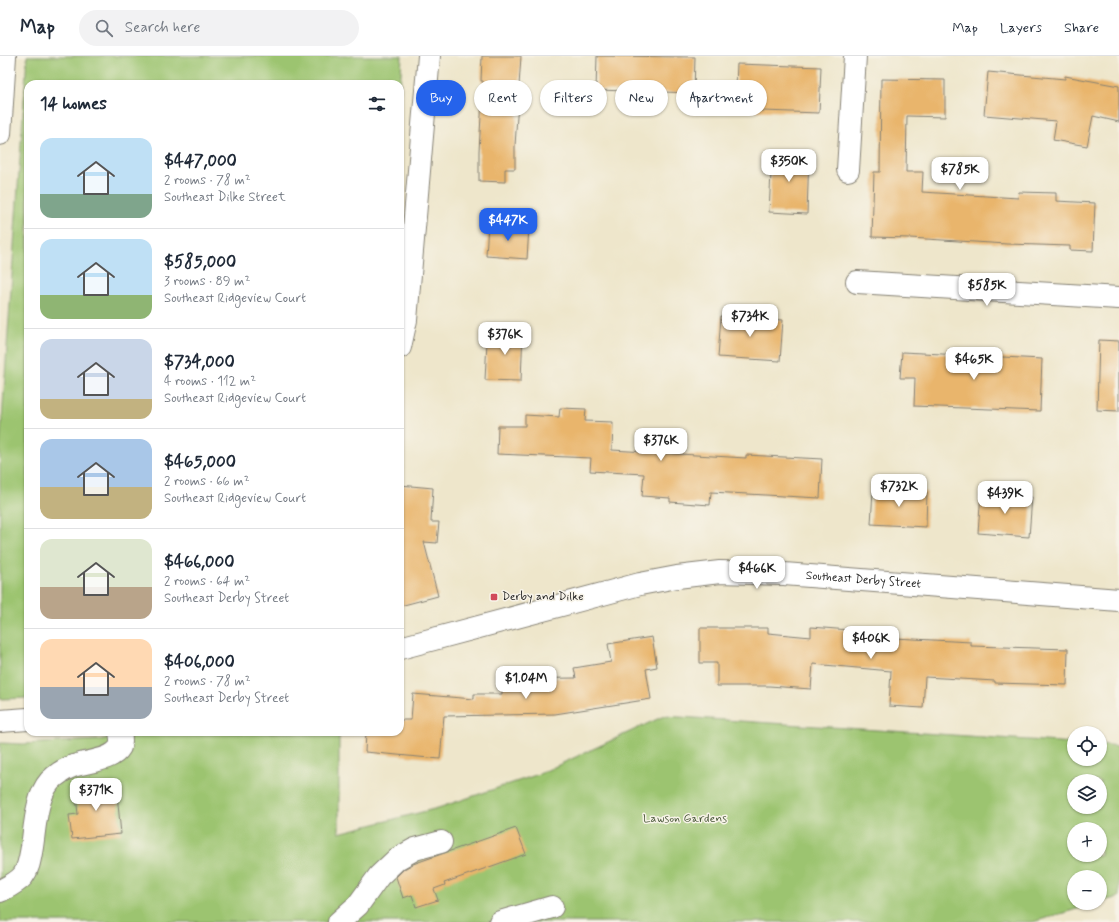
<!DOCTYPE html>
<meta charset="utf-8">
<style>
body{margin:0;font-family:Mynerve,sans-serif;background:#f2f2f3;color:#1f2937;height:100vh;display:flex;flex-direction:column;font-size:15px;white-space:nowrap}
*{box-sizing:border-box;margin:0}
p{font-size:13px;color:#747a83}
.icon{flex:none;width:22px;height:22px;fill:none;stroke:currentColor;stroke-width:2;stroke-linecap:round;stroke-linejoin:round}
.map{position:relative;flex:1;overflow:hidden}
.sheet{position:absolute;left:24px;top:24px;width:380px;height:656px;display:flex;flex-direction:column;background:#fff;border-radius:12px;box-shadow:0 1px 3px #0004}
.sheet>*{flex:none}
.guide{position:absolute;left:416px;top:24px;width:380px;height:36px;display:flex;gap:8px}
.tools{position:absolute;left:1067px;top:670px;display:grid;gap:8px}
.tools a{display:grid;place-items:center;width:40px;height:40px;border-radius:50%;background:#fff;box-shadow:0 1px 3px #0004;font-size:20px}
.price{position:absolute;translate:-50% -34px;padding:0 9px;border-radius:8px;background:#fff;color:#222;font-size:13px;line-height:26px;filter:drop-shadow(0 1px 2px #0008)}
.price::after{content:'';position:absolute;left:50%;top:24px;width:12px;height:9px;margin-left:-6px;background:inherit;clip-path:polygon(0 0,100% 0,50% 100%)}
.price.on{background:#2563eb;color:#fff}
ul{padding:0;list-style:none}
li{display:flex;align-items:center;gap:12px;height:100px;padding:0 16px}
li+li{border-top:1px solid #e0e1e3}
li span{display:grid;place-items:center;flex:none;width:112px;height:80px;border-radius:12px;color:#555}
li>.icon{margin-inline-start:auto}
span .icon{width:48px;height:48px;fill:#fffc;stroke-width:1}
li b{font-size:17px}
h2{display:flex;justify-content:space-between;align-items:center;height:48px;padding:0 16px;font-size:17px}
.chip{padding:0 14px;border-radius:18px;background:#fff;box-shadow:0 1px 3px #0004;font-size:14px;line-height:36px}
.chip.on{background:#2563eb;color:#fff}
header{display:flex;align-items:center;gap:24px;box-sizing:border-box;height:56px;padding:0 20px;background:#fff;border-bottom:1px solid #e0e1e3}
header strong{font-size:19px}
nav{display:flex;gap:22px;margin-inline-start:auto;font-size:14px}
.search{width:280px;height:36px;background:#f2f2f3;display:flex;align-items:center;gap:10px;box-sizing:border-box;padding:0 14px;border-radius:22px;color:#747a83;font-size:15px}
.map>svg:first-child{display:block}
</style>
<header>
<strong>Map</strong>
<div class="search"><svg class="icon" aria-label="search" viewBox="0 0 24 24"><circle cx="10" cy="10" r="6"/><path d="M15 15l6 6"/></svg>Search here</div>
<nav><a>Map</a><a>Layers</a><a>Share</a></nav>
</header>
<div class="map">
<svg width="1119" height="866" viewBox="0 0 1119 866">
<rect width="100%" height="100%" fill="#f7f3e8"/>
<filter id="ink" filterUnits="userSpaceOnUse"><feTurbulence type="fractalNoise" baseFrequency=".025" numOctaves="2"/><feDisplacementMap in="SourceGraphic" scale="8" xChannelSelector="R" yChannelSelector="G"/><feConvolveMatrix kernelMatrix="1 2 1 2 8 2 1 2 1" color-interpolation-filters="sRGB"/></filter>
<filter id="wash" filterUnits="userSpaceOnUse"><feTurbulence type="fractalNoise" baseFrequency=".012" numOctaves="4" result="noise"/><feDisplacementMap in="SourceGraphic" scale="16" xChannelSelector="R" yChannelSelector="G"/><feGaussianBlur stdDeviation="0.9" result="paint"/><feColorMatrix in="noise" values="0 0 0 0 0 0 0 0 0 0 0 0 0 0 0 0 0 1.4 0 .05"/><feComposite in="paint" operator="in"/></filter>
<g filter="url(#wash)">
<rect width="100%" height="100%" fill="#eee6cb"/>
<!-- green -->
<g fill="#9cc470" stroke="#5c7046" fill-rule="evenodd">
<path d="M27,0H402L400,35V28H28V642L0,643V392Z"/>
<path d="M664,660L1074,687V703H1100V688L1119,690V841L1100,846V821H1074V847H1097L1033,866H0V687L23,688L99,684L138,676H339V777L438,752L539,718ZM1074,725H1100V751H1074ZM1074,773H1100V799H1074Z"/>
</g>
<g id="blocks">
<!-- building -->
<g fill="#e9b56c">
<path d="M482,0H521L515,90V113H505V126L479,125V95L483,25H481Z"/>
<path d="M597,0L695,1L694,37L596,34Z"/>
<path d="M737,8L821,11L819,57L735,54Z"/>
<path d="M988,16L1065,23V20L1119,30V66L1093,60L1087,90L1053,84L1056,65L984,59Z"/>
<path d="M881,23L945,24V61L907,60L906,116H923L922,136L1018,142L1019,136L1056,137V145L1095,147L1093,195L1070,194V190L1007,188L910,182L872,181L874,116H880Z"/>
<path d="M772,96L809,98L807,158L769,156Z"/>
<path d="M488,168L529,171L527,203L486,200Z"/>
<path d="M721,260L783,264L780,305L718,301Z"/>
<path d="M497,272L523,274L521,325L485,324L487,285L497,286Z"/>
<path d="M1099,284L1119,285V355L1097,354Z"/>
<path d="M902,296L1042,303L1040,355L914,350L915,322H900Z"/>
<path d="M560,352L586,353L585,365L613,366L612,394L746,402V399L822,403L820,442L711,436L710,449L670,446V442L642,440L644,418L590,415L591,402L497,398L498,370H525V359L559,361Z"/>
<path d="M400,429L433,432L431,466H439L437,487L424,486L438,540L400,550Z"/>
<path d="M873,434L927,436L926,471L871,468Z"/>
<path d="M981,437L1032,441L1029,481L978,477Z"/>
<path d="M811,571L875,576V581L971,586V590L1068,593L1067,629L995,627V625L925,621L923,652L889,650L891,615L813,608L811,633L769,630H717V607H700V572H768V577L811,581Z"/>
<path d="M652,581L657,611L646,613L651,643L555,658L444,660L440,703L365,696L366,676H400V664H411L413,638L474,643V638H502V623L576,622L574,612L611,606L608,588Z"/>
<path d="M116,728L121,778L72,783L69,759L78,758L75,732Z"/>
<path d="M516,772L526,798L444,827L445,829L434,833L438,844L416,851L412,839L403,842L396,821L404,813L413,808Z"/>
</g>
</g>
</g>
<g filter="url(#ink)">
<use href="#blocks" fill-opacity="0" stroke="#858174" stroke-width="1"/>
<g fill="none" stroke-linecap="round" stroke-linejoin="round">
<!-- minor casing -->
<g stroke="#858174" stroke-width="24">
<g id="minor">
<path d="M0,78L5,0"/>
<path d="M848,114L855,0"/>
<path d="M857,226L1119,242"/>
<path d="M400,291L406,264L429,0"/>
<path id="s1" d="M400,592L640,528L677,521L720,516L784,518L1119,544"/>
<path d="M0,665L28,663"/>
<path d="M0,835C8,831 17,827 23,820C29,812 30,802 32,791C35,771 36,741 50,725C56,719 65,713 73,710C87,705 112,705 120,691C122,686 121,681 120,676"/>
<path d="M339,866L358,849L379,820L397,803L415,793L441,786"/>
<path d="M500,866L552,851"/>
</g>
</g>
<!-- minor -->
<use href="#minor" stroke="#fff" stroke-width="22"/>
</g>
</g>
<!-- markers -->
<rect fill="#d1495b" stroke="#f7f3e8" stroke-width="1.5" x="490" y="537" width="8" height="8" rx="2"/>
<g text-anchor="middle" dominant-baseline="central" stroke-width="3" stroke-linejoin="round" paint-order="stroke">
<!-- street labels -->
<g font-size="12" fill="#1c1c1c" stroke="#f7f3e8">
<text stroke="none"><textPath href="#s1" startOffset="473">Southeast Derby Street</textPath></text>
</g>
<!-- poi labels -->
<g font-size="12" fill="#1c1c1c" stroke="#f7f3e8" text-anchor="start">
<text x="502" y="541">Derby and Dilke</text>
</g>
<!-- park labels -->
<g font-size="12" fill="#495739" stroke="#f7f3e8">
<text x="685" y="763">Lawson Gardens</text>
</g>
</g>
</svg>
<div class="tools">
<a><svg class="icon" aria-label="locate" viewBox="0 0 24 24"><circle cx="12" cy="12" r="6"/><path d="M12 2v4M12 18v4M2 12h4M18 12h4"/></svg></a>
<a><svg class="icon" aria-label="layers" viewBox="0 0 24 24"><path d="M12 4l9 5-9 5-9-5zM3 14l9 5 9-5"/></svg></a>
<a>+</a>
<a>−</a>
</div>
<b class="price" style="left:789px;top:127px">$350K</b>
<b class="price" style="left:960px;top:135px">$785K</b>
<b class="price on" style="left:508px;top:186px">$447K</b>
<b class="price" style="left:987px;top:251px">$585K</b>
<b class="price" style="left:750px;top:282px">$734K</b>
<b class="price" style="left:505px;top:300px">$376K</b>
<b class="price" style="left:974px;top:325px">$465K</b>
<b class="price" style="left:661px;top:406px">$376K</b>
<b class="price" style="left:899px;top:452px">$732K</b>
<b class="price" style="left:1005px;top:459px">$439K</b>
<b class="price" style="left:757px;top:534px">$466K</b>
<b class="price" style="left:871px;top:604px">$406K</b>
<b class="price" style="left:526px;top:644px">$1.04M</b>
<b class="price" style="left:96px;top:756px">$371K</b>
<div class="guide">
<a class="chip on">Buy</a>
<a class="chip">Rent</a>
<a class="chip">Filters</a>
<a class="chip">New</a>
<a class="chip">Apartment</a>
</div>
<section class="sheet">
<h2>14 homes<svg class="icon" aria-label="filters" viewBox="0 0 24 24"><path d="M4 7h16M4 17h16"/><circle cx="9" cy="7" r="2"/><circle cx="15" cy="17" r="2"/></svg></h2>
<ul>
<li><span style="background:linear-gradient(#bfe0f5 70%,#7fa58c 0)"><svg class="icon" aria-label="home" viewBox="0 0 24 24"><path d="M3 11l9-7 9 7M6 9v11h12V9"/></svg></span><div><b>$447,000</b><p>2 rooms · 78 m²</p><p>Southeast Dilke Street</p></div></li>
<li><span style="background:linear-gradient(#bfe0f5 70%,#8fb573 0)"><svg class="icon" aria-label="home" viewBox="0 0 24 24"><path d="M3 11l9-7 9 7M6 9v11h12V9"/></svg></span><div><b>$585,000</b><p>3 rooms · 89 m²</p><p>Southeast Ridgeview Court</p></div></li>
<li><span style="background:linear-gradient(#c9d6e8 75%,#c2b280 0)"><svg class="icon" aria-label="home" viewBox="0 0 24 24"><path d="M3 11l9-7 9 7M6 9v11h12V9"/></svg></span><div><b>$734,000</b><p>4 rooms · 112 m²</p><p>Southeast Ridgeview Court</p></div></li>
<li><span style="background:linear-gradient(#a9c7e8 60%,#c2b280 0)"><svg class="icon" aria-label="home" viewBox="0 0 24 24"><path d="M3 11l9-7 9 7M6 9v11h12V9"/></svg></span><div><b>$465,000</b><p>2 rooms · 66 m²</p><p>Southeast Ridgeview Court</p></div></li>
<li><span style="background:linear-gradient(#dfe7d0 60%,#b9a48a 0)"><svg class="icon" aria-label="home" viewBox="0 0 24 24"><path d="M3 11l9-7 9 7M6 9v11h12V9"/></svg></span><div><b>$466,000</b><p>2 rooms · 64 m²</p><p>Southeast Derby Street</p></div></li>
<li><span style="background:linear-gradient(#ffd9b3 60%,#9aa5b1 0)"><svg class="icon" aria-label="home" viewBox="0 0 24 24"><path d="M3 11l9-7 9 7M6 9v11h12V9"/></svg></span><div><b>$406,000</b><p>2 rooms · 78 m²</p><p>Southeast Derby Street</p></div></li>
</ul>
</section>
</div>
